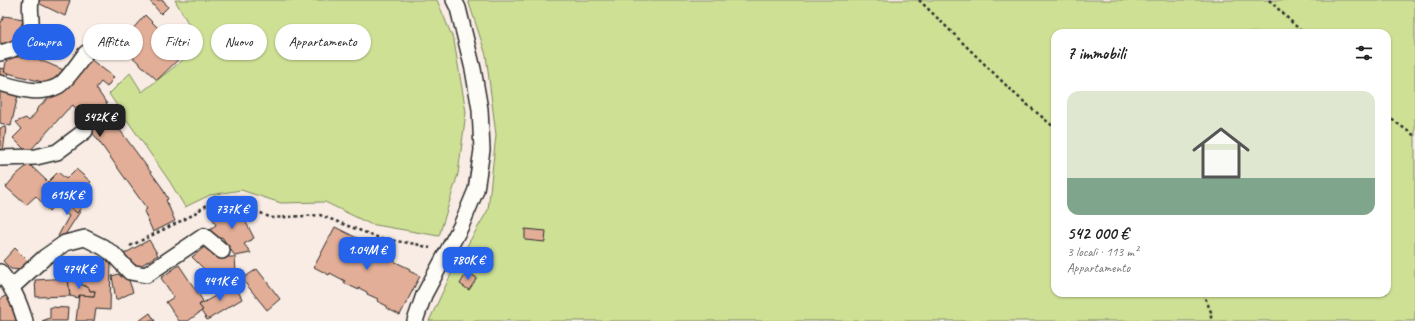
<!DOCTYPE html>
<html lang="it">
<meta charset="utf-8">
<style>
body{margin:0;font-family:Caveat,sans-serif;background:#f2f2f2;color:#222;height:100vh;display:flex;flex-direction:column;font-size:15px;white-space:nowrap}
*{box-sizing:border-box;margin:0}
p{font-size:13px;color:#767676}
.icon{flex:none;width:22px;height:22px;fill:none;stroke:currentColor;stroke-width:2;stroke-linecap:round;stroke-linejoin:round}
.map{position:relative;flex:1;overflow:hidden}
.drawer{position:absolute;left:1051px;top:29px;width:340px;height:268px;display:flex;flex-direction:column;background:#fff;border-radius:12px;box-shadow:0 1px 3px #0004}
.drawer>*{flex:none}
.hud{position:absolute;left:12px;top:24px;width:380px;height:36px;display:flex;gap:8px}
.price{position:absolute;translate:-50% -34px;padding:0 9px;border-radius:8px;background:#2563eb;color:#fff;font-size:13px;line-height:26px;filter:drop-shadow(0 1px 2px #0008)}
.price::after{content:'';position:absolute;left:50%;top:24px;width:12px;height:9px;margin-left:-6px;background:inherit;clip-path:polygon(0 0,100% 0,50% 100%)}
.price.active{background:#222;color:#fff}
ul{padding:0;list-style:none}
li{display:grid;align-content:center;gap:8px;height:212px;padding:0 16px}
li span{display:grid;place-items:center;height:124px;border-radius:12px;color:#555}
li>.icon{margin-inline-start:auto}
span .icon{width:72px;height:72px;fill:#fffc;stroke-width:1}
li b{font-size:17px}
h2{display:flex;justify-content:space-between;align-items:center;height:48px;padding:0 16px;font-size:17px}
.chip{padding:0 14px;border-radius:18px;background:#fff;box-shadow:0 1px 3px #0004;font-size:14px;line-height:36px}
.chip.active{background:#2563eb;color:#fff}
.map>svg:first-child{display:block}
</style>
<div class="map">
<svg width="1415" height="321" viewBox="0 0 1415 321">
<rect width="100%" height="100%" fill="#f8ece4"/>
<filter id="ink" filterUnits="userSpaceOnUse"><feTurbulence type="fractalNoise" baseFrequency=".025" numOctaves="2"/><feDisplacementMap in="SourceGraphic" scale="8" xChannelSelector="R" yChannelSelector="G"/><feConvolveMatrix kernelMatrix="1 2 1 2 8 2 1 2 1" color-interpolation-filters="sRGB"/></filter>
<g filter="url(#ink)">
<!-- green -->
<g fill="#cee094" stroke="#7c8660" fill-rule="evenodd">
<path d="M175,0H437L454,41L466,112L458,174L439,236L370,224L325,202L281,203L241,190L210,195L185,207L170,182L109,94L130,73L142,92L201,46Z"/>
<path d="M468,0H1415V321H429L454,268L488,210L496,135L486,55ZM1055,33H1387V293H1055Z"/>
</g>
<!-- building -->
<g fill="#e3ae97" stroke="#2b2b2b">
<path d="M35,0H70L65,16L34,1Z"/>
<path d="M149,0H163L168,7L161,14Z"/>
<path d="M145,15L184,54L157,80L126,51L129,46L123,40Z"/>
<path d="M4,16L24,19L12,45L0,43V25Z"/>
<path d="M38,24L50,26L48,40L35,38Z"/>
<path d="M7,57H25L40,60L66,71L54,85L4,72Z"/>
<path d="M90,59L114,77L107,87L101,82L96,88L107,104L103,107L161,186L168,199L166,200L175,221L153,232L144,211L147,209L73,105L67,110L28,153L13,138L22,129L16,122L26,118L29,121L37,111L36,110L52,95L54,96L80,74Z"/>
<path d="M0,68L5,69L4,72L9,73L6,80L0,78Z"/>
<path d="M0,91L18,95L11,126L0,123Z"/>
<path d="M6,127L3,153L0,152V128Z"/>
<path d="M29,164L48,182L58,172L66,179L76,169L91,182L82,192L89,199L77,213L60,198L49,211L36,196L26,205L6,187L16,175Z"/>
<path d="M60,198L77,213L80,209L81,210L63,238L58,236L69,216L55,205Z"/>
<path d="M227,206L231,213L239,209L254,238L244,244L251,253L235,256L222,237L216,239L210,229L216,225L211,215Z"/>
<path d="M335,227L359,239L355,248L363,252L365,248L374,253L375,252L410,269L409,271L420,276L400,315L386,308L387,306L377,301L378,299L367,294V292L359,288V290L344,283L345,281L330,273L329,275L314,267Z"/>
<path d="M525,229L546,231L545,242L525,240Z"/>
<path d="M149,240L158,255L135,269L122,255Z"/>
<path d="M207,245L218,257H235L236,272L220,276L217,272L210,278L204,271L205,270L192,257Z"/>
<path d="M15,248L30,263L20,270L11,269L3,261Z"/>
<path d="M111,259L110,310L96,309L94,321H76L79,295L94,296L95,291H90L89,288L78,283L81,273H87V261Z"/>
<path d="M179,265L203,301L199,305L203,310L188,321H179L166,302L174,297L161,278Z"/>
<path d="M257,269L280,299L267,310L242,279Z"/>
<path d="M467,272L477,278L469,290L460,284Z"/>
<path d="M119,274L121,277L127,275L133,292L116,300L112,276Z"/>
<path d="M68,278L70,296L36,297L35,280Z"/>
<path d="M68,278L89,288L90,291H95L94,296L79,295L78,298L70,296Z"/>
<path d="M235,285L242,299L207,320L201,311L203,310L199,305Z"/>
<path d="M9,294L16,312L14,314L18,321H0V299Z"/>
<path d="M50,307L68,308L67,321H42L50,318Z"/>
<path d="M150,313L155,321H139Z"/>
</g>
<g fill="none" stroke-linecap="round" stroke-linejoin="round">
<!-- street casing -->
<g stroke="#2b2b2b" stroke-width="18">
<g id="street">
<path d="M0,53C13,50 29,44 31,29C32,19 29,10 31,0"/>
<path d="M0,83C18,88 40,96 58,86C66,82 80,61 86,53"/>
<path d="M0,158L36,157L57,152L85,131"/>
<path d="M0,272C13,288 19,301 25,321"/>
<path d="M12,287L45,257L65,243L85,238L103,247L113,254L130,272L146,275L204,236L222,251"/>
<path d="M415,321L424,295L461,226L476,190L482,150L480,109L473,69L458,8L454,0"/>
</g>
</g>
<!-- path -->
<g stroke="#2b2b2b" stroke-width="2.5" stroke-dasharray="3 3" stroke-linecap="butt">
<path d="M919,0L1016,95L1055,128"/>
<path d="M1269,0L1303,33"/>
<path d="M1387,116L1415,136"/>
<path d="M130,246L189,217L207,205L225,200L251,208L271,218L320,215L382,239L416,244L430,248"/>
<path d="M1203,293L1211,312V321"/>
</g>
<!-- street -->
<use href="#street" stroke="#fdfcf7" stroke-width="15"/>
</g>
</g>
</svg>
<b class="price active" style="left:100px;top:138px">542K €</b>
<b class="price" style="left:67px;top:216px">615K €</b>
<b class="price" style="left:232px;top:230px">737K €</b>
<b class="price" style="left:367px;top:271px">1.04M €</b>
<b class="price" style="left:468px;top:281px">780K €</b>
<b class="price" style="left:79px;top:290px">474K €</b>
<b class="price" style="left:220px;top:302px">441K €</b>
<div class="hud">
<a class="chip active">Compra</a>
<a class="chip">Affitta</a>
<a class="chip">Filtri</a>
<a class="chip">Nuovo</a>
<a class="chip">Appartamento</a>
</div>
<section class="drawer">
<h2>7 immobili<svg class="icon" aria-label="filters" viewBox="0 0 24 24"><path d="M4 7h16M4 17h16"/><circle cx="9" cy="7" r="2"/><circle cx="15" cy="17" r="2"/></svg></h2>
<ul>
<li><span style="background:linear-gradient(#dfe7d0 70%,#7fa58c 0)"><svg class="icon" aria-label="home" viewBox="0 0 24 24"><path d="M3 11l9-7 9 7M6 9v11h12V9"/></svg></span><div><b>542 000 €</b><p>3 locali · 113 m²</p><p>Appartamento</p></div></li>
</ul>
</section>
</div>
